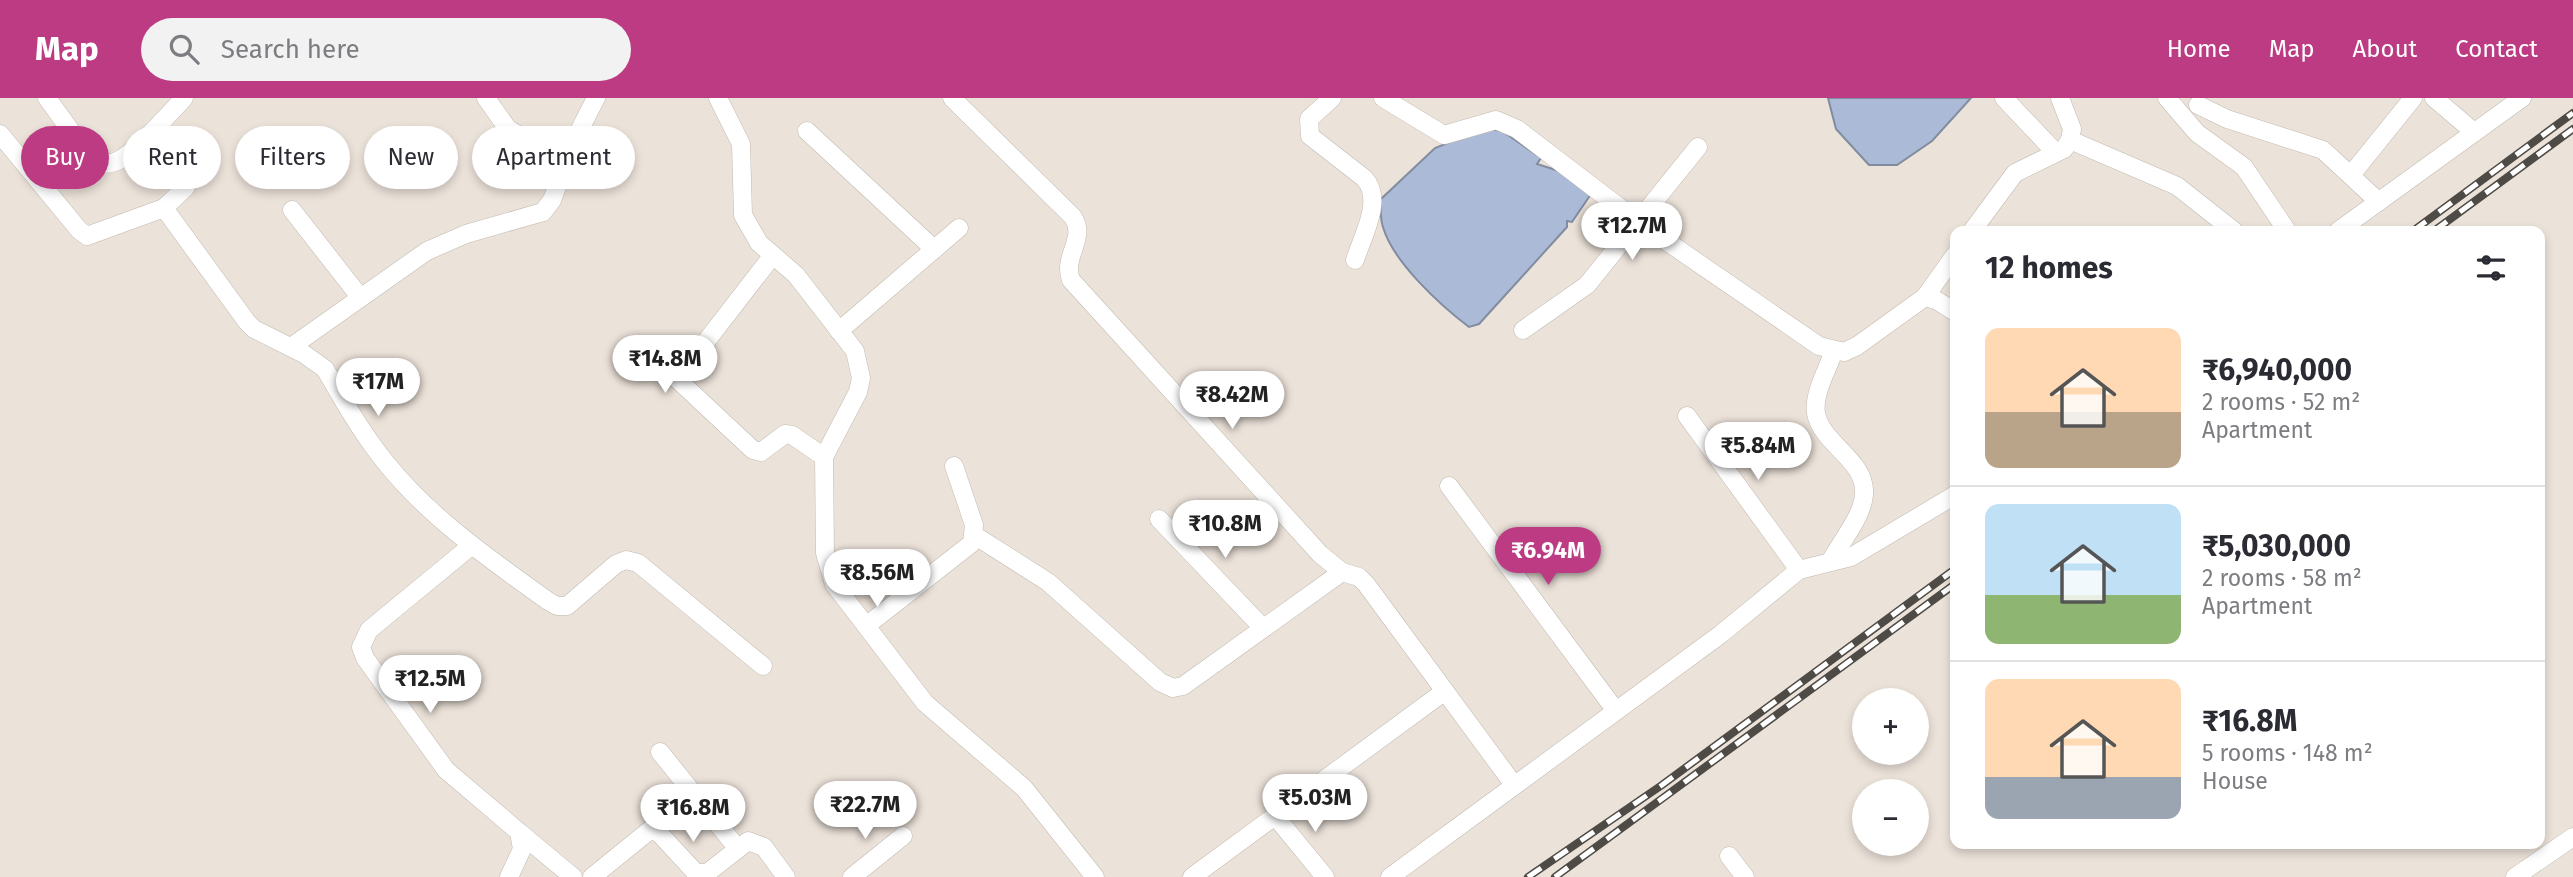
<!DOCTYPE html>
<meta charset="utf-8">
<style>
body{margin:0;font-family:"Fira Sans",sans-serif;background:#f2f2f3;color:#2b2b33;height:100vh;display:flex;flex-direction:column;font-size:26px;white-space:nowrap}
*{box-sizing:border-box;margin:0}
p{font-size:23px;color:#7c7c81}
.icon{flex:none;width:38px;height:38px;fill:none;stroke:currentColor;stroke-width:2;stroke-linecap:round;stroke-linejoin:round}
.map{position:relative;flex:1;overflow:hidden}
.details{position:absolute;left:1950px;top:128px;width:595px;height:623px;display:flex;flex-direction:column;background:#fff;border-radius:14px;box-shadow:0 4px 10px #0003}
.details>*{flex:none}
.guide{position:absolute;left:21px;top:28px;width:665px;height:63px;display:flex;gap:14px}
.tools{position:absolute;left:1852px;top:590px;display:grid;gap:14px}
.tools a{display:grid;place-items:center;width:77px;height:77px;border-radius:50%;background:#fff;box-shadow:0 4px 10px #0003;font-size:35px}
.price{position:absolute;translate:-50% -60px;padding:0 16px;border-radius:24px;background:#fff;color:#222;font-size:23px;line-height:46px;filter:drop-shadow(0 2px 4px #0008)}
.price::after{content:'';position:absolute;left:50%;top:42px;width:21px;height:16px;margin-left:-10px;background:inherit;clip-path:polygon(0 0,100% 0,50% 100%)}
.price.on{background:#bc3b83;color:#fff}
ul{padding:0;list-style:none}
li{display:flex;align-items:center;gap:21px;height:175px;padding:0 35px}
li+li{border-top:2px solid #e1e1e2}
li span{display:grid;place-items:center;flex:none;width:196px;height:140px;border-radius:14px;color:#555}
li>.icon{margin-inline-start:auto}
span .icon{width:84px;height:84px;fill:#fffc;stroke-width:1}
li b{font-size:30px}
h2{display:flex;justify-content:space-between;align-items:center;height:84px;padding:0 35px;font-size:30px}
.tag{padding:0 24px;border-radius:32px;background:#fff;box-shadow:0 4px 10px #0003;font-size:24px;line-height:63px}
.tag.on{background:#bc3b83;color:#fff}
header{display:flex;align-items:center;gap:42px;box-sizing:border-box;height:98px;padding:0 35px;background:#bc3b83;color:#fff}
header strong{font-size:33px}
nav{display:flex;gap:38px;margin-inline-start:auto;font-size:24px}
.search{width:490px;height:63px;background:#f2f2f3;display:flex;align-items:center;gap:18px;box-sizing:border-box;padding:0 24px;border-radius:38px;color:#7c7c81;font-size:26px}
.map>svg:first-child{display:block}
</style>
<header>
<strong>Map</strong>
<div class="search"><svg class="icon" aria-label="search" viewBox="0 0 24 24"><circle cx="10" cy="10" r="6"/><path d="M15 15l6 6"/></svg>Search here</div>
<nav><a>Home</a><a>Map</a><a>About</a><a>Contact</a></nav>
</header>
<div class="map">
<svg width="2573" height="779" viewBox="0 0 2573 779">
<rect width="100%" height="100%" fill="#ebe2d9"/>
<!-- water -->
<g fill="#abbad7" stroke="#828c9f" stroke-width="2">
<path d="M1828,0H1971L1932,43L1897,67H1869L1836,31Z"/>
<path d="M1485,30L1502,33L1541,60L1537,66L1559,73L1591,96L1572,124L1567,123V129L1479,226L1469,229C1440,207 1393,164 1383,129C1380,121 1381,110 1380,102L1435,50Z"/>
</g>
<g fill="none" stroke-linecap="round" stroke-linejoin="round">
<!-- minor casing -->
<g stroke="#c2bab0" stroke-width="19">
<g id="minor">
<path d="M47,0L92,62C117,76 137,47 155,31"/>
<path d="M486,0L508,31L566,65"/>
<path d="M718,0L741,46L743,117L759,145L796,177L855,253L861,280L858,294L824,359L825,455L834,486L925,605L1024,690L1095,779"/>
<path d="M952,0L1073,119C1087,141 1062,158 1071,182L1320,456L1342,474L1359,479L1366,486L1514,687"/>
<path d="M1332,0L1309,21L1310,38L1364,80C1384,101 1363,137 1355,162"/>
<path d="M1383,0L1444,37L1496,22L1517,31L1640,125L1819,248L1844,254L1857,248L1925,199L1936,202L1955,214"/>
<path d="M2004,0L2056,55"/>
<path d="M2167,0L2197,35L2244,69L2287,133"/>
<path d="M2434,0L2474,34"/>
<path d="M2198,7L2227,21L2323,52L2379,104"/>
<path d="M807,33L934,151"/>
<path d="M0,36L79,132L87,138L164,110L247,224L254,231L304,256L325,271C344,303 362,336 386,365C431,421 491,462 548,503L557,508H567L616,466L626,462L638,465L763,568"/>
<path d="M2070,42L2177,88L2234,133"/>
<path d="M2351,77L2413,0"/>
<path d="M164,110L186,89L189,76L155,31L184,0"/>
<path d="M292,112L360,199"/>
<path d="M1972,133L2015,75L2064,51L2070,42L2072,31L2060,0"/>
<path d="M2338,133L2522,0"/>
<path d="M773,157L677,281L753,352L761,354L785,336L792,337L824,359"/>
<path d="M1925,199L1955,157"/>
<path d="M1523,232L1587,187L1698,49"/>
<path d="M839,233L959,130"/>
<path d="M291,249L427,153L466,136L543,114L552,102L576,39L596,0"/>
<path d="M1687,318L1799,472"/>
<path d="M1449,388L1616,613"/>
<path d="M1159,421L1263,530"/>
<path d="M974,437L1048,484L1160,584L1173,590L1183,588L1342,474"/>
<path d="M471,448L369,532L361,549L365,560L446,672L519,734L522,751L509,779"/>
<path d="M1830,464C1841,444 1862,419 1864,397C1867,362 1821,346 1816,315C1813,296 1828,270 1834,253"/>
<path d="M866,528L972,445L974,427L954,368"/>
<path d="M660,654L738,751"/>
<path d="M1275,718L1325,779"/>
<path d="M519,734L573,779"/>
<path d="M1729,758L1745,779"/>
<path d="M592,779L650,732L659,735L696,775H707L748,743L764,749L786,779"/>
<path d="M852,779L903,738"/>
<path d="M1192,779L1445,593"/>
<path d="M1390,779L1721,536L1799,472L1851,459L1955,397"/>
<path d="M2515,779L2573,739"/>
</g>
</g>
<!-- minor -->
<use href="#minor" stroke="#fff" stroke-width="18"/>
<!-- rail casing -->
<g stroke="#4e4a45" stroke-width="8">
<g id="rail">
<path d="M2413,133L2573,15"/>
<path d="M2434,133L2573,31"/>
<path d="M1528,779L1662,687L1955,471"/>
<path d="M1555,779L1955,486"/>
</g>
</g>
<!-- rail -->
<use href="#rail" stroke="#fff" stroke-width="5" stroke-dasharray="16" stroke-linecap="butt"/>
</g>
</svg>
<div class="tools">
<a>+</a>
<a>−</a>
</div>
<b class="price" style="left:1632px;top:164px">₹12.7M</b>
<b class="price" style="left:665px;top:297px">₹14.8M</b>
<b class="price" style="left:378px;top:320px">₹17M</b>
<b class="price" style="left:1232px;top:333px">₹8.42M</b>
<b class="price" style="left:1758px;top:384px">₹5.84M</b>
<b class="price" style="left:1225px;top:462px">₹10.8M</b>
<b class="price on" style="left:1548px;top:489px">₹6.94M</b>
<b class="price" style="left:877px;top:511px">₹8.56M</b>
<b class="price" style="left:430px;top:617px">₹12.5M</b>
<b class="price" style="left:1315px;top:736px">₹5.03M</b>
<b class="price" style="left:865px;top:743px">₹22.7M</b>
<b class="price" style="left:693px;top:746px">₹16.8M</b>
<div class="guide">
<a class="tag on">Buy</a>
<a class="tag">Rent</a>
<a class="tag">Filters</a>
<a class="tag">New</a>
<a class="tag">Apartment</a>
</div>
<section class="details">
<h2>12 homes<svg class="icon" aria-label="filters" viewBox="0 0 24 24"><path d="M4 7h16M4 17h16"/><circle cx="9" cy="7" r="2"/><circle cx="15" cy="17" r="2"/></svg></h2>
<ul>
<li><span style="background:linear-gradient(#ffd9b3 60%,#b9a48a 0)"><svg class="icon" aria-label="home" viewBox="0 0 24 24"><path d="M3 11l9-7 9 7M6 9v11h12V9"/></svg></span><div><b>₹6,940,000</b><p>2 rooms · 52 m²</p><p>Apartment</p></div></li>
<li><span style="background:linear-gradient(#bfe0f5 65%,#8fb573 0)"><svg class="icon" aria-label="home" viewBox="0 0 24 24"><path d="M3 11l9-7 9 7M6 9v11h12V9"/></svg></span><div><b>₹5,030,000</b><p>2 rooms · 58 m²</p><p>Apartment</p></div></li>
<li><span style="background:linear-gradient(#ffd9b3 70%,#9aa5b1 0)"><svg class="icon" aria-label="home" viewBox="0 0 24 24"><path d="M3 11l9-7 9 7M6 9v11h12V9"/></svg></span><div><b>₹16.8M</b><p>5 rooms · 148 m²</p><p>House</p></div></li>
</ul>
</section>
</div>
